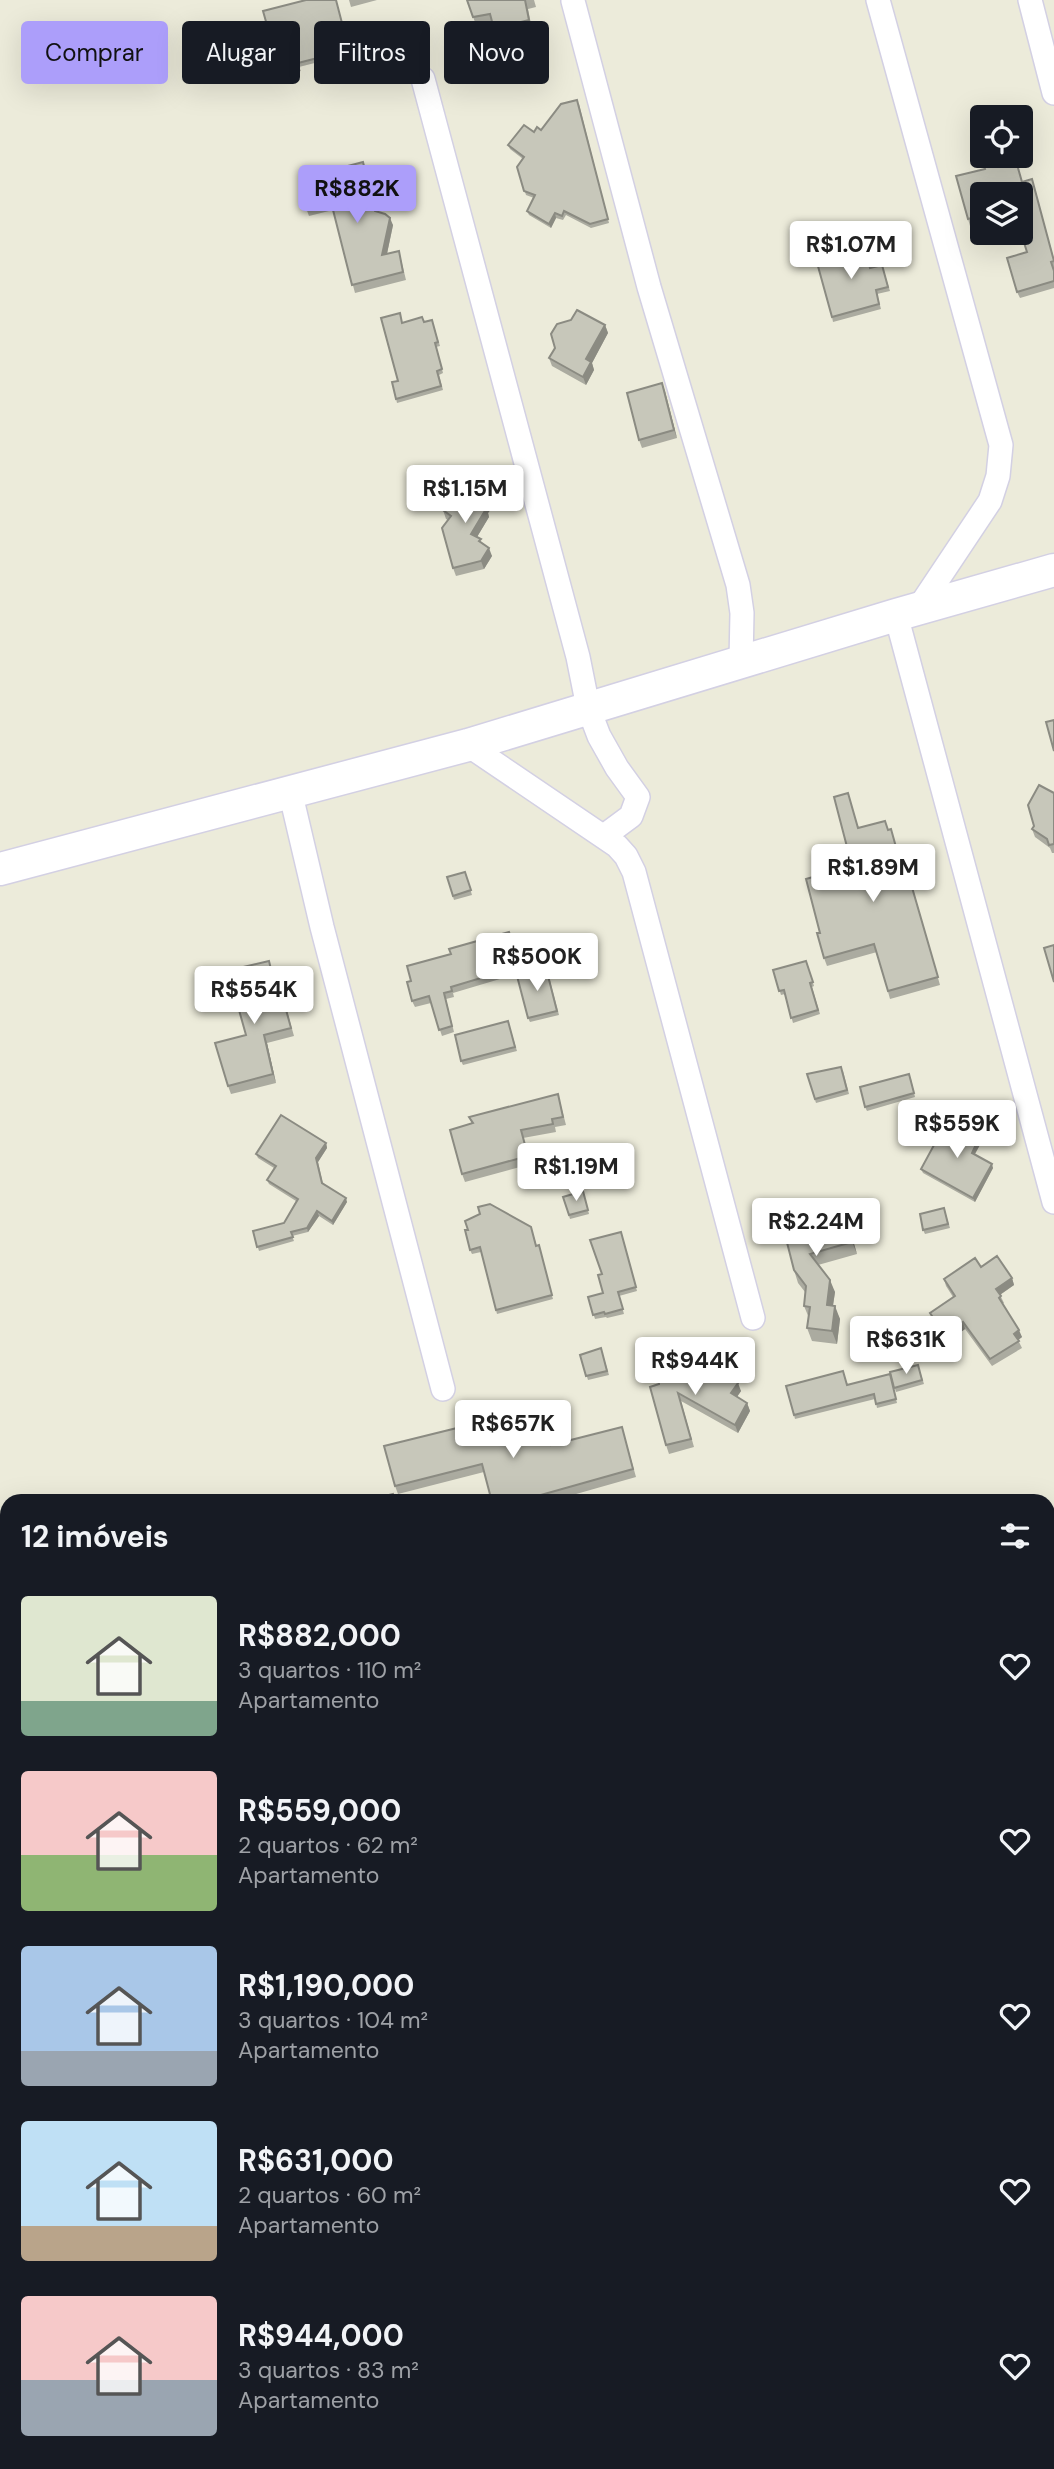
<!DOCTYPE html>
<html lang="pt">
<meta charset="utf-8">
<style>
body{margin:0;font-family:"DM Sans",sans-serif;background:#242831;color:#f1f3f6;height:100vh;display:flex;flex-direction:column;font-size:26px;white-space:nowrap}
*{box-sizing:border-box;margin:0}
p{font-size:23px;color:#9ea1a6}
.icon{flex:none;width:38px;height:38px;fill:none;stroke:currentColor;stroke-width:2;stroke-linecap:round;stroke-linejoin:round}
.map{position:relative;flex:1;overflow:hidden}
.details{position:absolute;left:0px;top:1494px;width:1055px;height:975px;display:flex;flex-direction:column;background:#171b24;border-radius:21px 21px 0 0;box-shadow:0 7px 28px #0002}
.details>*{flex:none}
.banner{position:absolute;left:21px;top:21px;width:700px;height:63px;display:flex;gap:14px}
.tools{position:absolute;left:970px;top:105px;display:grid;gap:14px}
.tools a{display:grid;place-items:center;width:63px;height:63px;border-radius:7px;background:#171b24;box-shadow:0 7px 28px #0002;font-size:35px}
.price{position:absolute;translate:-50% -60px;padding:0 16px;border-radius:7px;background:#fff;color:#222;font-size:23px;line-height:46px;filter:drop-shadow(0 2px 4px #0008)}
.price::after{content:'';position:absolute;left:50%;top:42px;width:21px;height:16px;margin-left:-10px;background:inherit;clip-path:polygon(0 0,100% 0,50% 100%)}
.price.selected{background:#ac9efa;color:#111}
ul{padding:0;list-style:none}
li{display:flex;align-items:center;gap:21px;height:175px;padding:0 21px}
li span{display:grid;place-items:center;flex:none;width:196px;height:140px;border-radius:7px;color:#555}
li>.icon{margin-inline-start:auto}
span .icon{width:84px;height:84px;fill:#fffc;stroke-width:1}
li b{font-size:30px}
h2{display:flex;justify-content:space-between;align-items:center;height:84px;padding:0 21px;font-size:30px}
.tag{padding:0 24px;border-radius:7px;background:#171b24;box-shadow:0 7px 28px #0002;font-size:24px;line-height:63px}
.tag.selected{background:#ac9efa;color:#111}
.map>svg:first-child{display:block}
</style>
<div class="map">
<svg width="1054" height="2469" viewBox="0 0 1054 2469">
<rect width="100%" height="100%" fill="#ecebda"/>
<!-- pitch -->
<path fill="#a4ed90" d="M113,2462H169L173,2469H103Z"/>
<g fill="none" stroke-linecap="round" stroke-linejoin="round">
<!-- street casing -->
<g stroke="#d3d0e3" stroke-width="26">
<g id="street">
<path d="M878,0L1001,445L998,476L990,501L918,609"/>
<path d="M1030,0L1054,93"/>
<path d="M573,1L649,287L738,585L742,613L741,661"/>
<path d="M423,79L578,657L588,707L599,736L617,768L638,797L631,816L604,836"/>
<path d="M896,615L1054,1202"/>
<path d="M468,745L617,846L626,856L634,872L753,1318"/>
<path d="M290,791L322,927L443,1389"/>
<path d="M995,2462L999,2469"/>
</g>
</g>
<!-- secondary casing -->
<g stroke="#d3d0e3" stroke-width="35">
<path id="secondary" d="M0,869L468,745L896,615L1054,570"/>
</g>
<!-- street -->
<use href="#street" stroke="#fff" stroke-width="23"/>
<!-- secondary -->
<use href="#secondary" stroke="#fff" stroke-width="32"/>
</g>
<!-- wall -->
<g fill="#ababa0">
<path d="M336,0L350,54L299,67L301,71L268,78L267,74L274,50Z"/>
<path d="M349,0H377L351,7Z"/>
<path d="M467,0H534L536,7L528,9L532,29L497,37L492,22L476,25Z"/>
<path d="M579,104L609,223L591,228L566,215L563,220L556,218L551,228L529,215L527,211L534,198L526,195L517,167L523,159L510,149L508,145L534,132L541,130Z"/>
<path d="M987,156H1007L1009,163L1016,161L1022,182L1032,179L1054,259V288L1020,298L1017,292L1027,252L1020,194H982V223L970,226L968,219L985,169Z"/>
<path d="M363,162L376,212L393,225L387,254L399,251L406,280L355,293L333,210L309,216L306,208Z"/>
<path d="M882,265L890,291L877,294L881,309L833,322L832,317L870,268Z"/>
<path d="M432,320L440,346L436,347L443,373L439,375L443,390L397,403L392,382L398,381L403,323L424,322Z"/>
<path d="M605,325L608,333L592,363L594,370L586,385L552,366L549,358Z"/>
<path d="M662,383L677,438L642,448L639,440Z"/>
<path d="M485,493L491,509L488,513L489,517L477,537L492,556L484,569L456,576L453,568L448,520L446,519L443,510Z"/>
<path d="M1054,793V853H1052L1050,848L1035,837L1032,829Z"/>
<path d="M859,828L888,830L897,847L903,854L940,985L890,999L877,952L827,966L824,958L852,866Z"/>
<path d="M465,872L472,895L454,900L447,877Z"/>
<path d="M509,932L523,972L453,993L454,997L446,999L454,1032L442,1036L431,1003L415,1007L412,1001L411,981L451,954Z"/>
<path d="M806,961L814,986L812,987L820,1014L793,1023L785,994L781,995L773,970Z"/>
<path d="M272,969L276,985L279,984L282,993L294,1036L267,1043L276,1083L231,1094L228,1086L246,1035L244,982Z"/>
<path d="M548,973L559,1015L530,1022L528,1018Z"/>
<path d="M508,1021L517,1051L463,1065L461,1061Z"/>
<path d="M843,1071L849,1094L816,1103L807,1074Z"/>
<path d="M911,1079L915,1097L867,1111L865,1107Z"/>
<path d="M558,1094L566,1125L555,1127L556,1132L523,1138L531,1164L465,1182L462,1174L472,1124L469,1117Z"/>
<path d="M326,1143L327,1148L318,1162L323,1184L347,1202L333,1225L319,1216L308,1232L292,1236L294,1241L259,1251L253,1231L284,1223L296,1201L269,1184L267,1180L274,1168L258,1158L256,1154Z"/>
<path d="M981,1143L975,1154L993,1168L975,1202L923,1173L921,1169Z"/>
<path d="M583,1191L589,1214L570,1219L563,1197Z"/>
<path d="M843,1207L857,1254L818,1265L835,1292L833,1306L840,1319L837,1344L812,1341L807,1328L809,1318L804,1306L805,1292L798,1283L794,1270L786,1222Z"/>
<path d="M944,1208L950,1228L925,1234L923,1230Z"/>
<path d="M531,1227L553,1299L497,1314L481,1252L472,1254L470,1250Z"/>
<path d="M621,1232L637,1291L619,1296L624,1314L607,1318L606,1317L595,1319L588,1297L603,1293L602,1274Z"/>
<path d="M981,1267L1012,1278L1014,1285L1000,1295L1004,1303L1002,1304L1022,1337L1018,1340L1022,1348L992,1366L965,1329L947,1342L933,1320L930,1313L953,1297L946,1286L944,1279Z"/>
<path d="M601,1348L609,1375L588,1380L580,1355Z"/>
<path d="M918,1365L924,1384L896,1392L890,1372Z"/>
<path d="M727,1374L726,1376L741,1391L737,1397L747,1403L750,1411L738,1433L681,1401L694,1447L669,1454L666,1445L659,1384Z"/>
<path d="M891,1378L897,1403L877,1408L875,1399L795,1419L794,1415L847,1385Z"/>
<path d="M622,1427L636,1477L548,1502H492L484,1472L398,1494L395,1486L461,1442L547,1428L552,1445Z"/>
<path d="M1048,2393L1054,2401V2464L1048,2456Z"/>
</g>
<!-- shaded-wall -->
<g fill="#8b8b82">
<path d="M555,213L556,218L551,228L549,224Z"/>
<path d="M390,218L393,225L385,263L382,255Z"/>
<path d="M605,325L608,333L592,363L594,370L586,385L583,377L586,359Z"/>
<path d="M662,383L665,391L677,438L674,430Z"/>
<path d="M485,493L491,509L488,513L489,517L474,542L471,534L482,497Z"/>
<path d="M489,548L492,556L484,569L481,561Z"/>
<path d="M264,1035L267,1043L276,1083L273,1074Z"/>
<path d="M979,1138L981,1143L973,1157L972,1153Z"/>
<path d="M326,1143L327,1148L318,1162L316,1158Z"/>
<path d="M992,1164L993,1168L975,1202L973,1198Z"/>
<path d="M346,1198L347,1202L333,1225L332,1221Z"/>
<path d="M843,1207L847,1219L857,1254L852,1242Z"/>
<path d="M317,1211L319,1216L308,1232L307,1228Z"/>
<path d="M1012,1278L1014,1285L998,1296L996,1289Z"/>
<path d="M830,1280L835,1292L831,1318L827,1305Z"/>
<path d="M835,1306L840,1319L837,1344L832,1331Z"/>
<path d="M963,1322L965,1329L947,1342L945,1335Z"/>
<path d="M1019,1330L1022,1337L1017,1341L1014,1334Z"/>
<path d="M724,1366L727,1374L723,1381L720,1373Z"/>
<path d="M738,1383L741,1391L734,1401L731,1393Z"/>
<path d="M747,1403L750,1411L738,1433L735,1425Z"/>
</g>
<!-- building -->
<g fill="#c7c7ba" stroke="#8b8b82" stroke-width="2">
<path d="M306,0H336L349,50L298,63L299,67L267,74L261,53L274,50L263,11Z"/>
<path d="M467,0H526H525L529,20L494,29L490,14L473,17Z"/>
<path d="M577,100L608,219L590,224L564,211L562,216L555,213L549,224L527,211L535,195L524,191L517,167L524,157L508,145L524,125L534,132L537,127L541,130L561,104Z"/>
<path d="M987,156H1007L1008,163L1016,161L1022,182L1032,179L1054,261L1051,262L1054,271V281L1017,292L1007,258L1027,252L1020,230V194H982V215L968,219L956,176L985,169L982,157Z"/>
<path d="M363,162L375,211L385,214L390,218L382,255L399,251L403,272L352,285L331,202L306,208L301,188L346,177L344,167Z"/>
<path d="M864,247L870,268L882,265L888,287L876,290L879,304L832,317L816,259Z"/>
<path d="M577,310L605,325L586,359L591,362L583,377L549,358L555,348L551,334L557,324L571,320Z"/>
<path d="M400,313L402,323L422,317L424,322L432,320L438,342L435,343L442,369L437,371L441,386L396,399L392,382L398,381L381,318Z"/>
<path d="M662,383L674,430L639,440L627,393Z"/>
<path d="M462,479L485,493L482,497L488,501L484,507L486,509L471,534L481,539L479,541L489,548L481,561L453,568L442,528L451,516L443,510Z"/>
<path d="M1054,720V751L1046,722Z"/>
<path d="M1039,785L1054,793V844L1049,845L1047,839L1032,829L1034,826L1028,805Z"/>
<path d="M848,793L858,828L885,821L888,830L891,829L896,847L900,846L938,977L888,991L874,944L824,958L817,933H820L806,879L852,866L834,797Z"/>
<path d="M465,872L471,890L453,896L447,877Z"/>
<path d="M509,932L521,966L451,987L452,991L444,993L452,1026L439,1030L429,996L412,1001L407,982L411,981L407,966L451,954L449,949Z"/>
<path d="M1054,945V982L1044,948Z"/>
<path d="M269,961L275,986L279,984L291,1028L264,1035L273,1074L228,1086L215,1043L246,1035L232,985L244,982L243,967Z"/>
<path d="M806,961L813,982L810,983L818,1010L791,1018L784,990L779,991L773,970Z"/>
<path d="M546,968L557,1011L528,1018L517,976Z"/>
<path d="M508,1021L515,1047L461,1061L455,1035Z"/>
<path d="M841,1067L847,1090L815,1099L807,1074Z"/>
<path d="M909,1074L914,1093L865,1107L860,1087Z"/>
<path d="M558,1094L563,1117L552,1119L553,1124L521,1130L528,1156L462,1174L450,1130L473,1123L469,1117Z"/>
<path d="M281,1115L326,1143L316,1158L322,1183L346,1198L332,1221L317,1211L307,1228L291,1232L293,1237L257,1247L253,1231L284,1223L298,1199L267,1180L276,1166L256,1154Z"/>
<path d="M947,1121L979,1138L972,1153L992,1164L973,1198L921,1169Z"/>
<path d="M583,1191L588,1210L569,1215L563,1197Z"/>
<path d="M490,1204L531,1227L536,1246L539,1245L552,1295L496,1310L480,1247L470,1250L465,1230H468L465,1221L480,1214L478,1207Z"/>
<path d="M843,1207L852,1242L810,1254L830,1280L827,1305L835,1306L832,1331L807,1328L810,1307L804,1306L806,1286L794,1270L780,1215L786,1222L796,1214L818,1209L819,1213Z"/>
<path d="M944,1208L948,1224L923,1230L920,1214Z"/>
<path d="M621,1232L636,1287L618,1292L623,1309L605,1314L604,1312L593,1315L588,1297L603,1293L598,1275L602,1274L590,1240Z"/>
<path d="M997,1256L1012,1278L996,1289L1001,1296L999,1298L1019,1330L1014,1334L1019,1341L990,1359L963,1322L945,1335L930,1313L955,1296L944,1279L975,1258L981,1267Z"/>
<path d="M601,1348L607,1371L586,1376L580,1355Z"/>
<path d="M712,1359L724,1366L720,1373L738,1383L731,1393L747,1403L735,1425L678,1393L691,1439L666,1445L650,1387L659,1384V1381L668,1379L666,1370Z"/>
<path d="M918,1365L922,1380L894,1388L890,1372Z"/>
<path d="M843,1371L847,1385L890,1374L896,1399L876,1404L874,1394L794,1415L786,1386Z"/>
<path d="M544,1420L551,1445L622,1427L633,1469L516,1502H492L482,1464L395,1486L384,1446L457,1428L461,1442Z"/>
<path d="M393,1494L395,1502H360Z"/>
<path d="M1048,2393L1054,2401V2460L1048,2452Z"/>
<path d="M888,2462H957L962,2469H893Z"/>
</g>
</svg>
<div class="tools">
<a><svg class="icon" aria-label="locate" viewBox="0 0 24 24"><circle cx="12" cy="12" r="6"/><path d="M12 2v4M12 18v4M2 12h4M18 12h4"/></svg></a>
<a><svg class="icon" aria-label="layers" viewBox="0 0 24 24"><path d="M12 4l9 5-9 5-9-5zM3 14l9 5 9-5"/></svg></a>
</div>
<b class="price selected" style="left:357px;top:225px">R$882K</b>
<b class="price" style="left:851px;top:281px">R$1.07M</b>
<b class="price" style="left:465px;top:525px">R$1.15M</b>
<b class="price" style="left:873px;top:904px">R$1.89M</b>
<b class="price" style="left:537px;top:993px">R$500K</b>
<b class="price" style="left:254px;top:1026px">R$554K</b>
<b class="price" style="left:957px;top:1160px">R$559K</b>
<b class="price" style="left:576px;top:1203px">R$1.19M</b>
<b class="price" style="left:816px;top:1258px">R$2.24M</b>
<b class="price" style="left:906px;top:1376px">R$631K</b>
<b class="price" style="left:695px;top:1397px">R$944K</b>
<b class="price" style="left:513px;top:1460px">R$657K</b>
<div class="banner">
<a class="tag selected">Comprar</a>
<a class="tag">Alugar</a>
<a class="tag">Filtros</a>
<a class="tag">Novo</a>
</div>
<section class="details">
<h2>12 imóveis<svg class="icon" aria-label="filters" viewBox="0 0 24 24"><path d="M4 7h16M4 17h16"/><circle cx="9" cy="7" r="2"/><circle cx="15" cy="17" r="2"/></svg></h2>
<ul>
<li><span style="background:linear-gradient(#dfe7d0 75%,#7fa58c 0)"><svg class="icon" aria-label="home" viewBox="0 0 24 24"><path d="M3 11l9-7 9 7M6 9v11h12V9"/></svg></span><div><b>R$882,000</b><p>3 quartos · 110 m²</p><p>Apartamento</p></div><svg class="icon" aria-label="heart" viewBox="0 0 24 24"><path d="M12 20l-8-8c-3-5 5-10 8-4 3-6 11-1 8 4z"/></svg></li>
<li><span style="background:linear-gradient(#f6c9c9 60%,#8fb573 0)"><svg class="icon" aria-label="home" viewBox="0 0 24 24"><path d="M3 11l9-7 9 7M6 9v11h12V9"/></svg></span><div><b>R$559,000</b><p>2 quartos · 62 m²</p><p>Apartamento</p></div><svg class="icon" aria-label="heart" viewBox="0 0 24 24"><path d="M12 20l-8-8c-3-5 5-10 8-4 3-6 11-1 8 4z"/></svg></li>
<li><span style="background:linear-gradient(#a9c7e8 75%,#9aa5b1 0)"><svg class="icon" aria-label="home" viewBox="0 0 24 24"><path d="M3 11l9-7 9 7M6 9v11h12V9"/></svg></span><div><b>R$1,190,000</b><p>3 quartos · 104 m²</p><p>Apartamento</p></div><svg class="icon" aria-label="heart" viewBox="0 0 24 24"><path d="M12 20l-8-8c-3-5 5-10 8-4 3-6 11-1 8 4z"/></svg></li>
<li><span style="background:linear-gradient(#bfe0f5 75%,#b9a48a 0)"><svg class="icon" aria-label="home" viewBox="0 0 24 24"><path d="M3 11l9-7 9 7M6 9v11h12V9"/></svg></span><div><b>R$631,000</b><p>2 quartos · 60 m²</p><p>Apartamento</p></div><svg class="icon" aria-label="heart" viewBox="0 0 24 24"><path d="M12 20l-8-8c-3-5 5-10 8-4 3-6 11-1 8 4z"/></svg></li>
<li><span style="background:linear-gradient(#f6c9c9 60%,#9aa5b1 0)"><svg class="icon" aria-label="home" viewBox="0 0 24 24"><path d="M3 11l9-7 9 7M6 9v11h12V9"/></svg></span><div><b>R$944,000</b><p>3 quartos · 83 m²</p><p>Apartamento</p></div><svg class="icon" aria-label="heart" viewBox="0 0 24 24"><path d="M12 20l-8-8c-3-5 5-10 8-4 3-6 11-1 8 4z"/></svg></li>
</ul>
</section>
</div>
